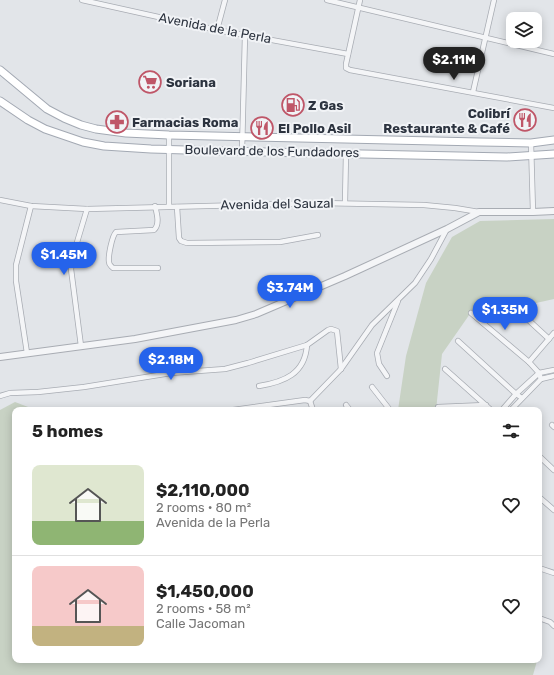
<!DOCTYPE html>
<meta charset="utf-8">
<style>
body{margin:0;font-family:Rubik,sans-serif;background:#f6f6f6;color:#222;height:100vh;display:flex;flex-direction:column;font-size:15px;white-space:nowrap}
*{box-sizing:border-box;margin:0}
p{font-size:13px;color:#767676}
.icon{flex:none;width:22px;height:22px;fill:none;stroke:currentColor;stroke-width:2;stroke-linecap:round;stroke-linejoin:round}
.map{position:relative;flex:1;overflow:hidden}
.sheet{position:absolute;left:12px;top:407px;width:530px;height:256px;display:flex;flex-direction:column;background:#fff;border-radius:8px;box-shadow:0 2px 10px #0003}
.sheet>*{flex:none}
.buttons{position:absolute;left:506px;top:12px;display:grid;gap:8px}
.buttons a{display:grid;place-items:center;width:36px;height:36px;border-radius:8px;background:#fff;box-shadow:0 2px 10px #0003;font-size:20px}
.price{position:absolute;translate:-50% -34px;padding:0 9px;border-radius:14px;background:#2563eb;color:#fff;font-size:13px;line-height:26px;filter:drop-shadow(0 1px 2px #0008)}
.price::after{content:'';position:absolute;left:50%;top:24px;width:12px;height:9px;margin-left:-6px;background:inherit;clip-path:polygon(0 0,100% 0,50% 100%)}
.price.selected{background:#222;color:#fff}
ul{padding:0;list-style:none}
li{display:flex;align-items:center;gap:12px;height:100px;padding:0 20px}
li+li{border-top:1px solid #e0e0e0}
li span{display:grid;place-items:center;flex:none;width:112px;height:80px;border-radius:8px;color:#555}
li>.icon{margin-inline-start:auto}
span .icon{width:48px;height:48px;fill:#fffc;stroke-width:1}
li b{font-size:17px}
h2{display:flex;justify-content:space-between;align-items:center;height:48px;padding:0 20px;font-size:17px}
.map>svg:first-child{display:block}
</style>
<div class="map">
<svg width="554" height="675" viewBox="0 0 554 675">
<rect width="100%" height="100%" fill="#e2e5e9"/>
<!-- green -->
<g fill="#c8d2c4">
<path d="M554,219V299L536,303L481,298L442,354L436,410H398L406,356L426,283L452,237L480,221Z"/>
<path d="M15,402L36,410H15V660H536L537,661L533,675H0V410Z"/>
</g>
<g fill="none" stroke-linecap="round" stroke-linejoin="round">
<!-- minor casing -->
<g stroke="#a8acb3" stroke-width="6">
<g id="minor">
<path d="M82,0L217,30L348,54"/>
<path d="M327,0L554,54"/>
<path d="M360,0L346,64V68L350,70L554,108"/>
<path d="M217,30L225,0"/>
<path d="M473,92L494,0"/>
<path d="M531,143L533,212"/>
<path d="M242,151L245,35"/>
<path d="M0,200L31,206L87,209L319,203L424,205L455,208L479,212"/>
<path d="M345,203L346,153"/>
<path d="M155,206C157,214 160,224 154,230L116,232C112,236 108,256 109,262C109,265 110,265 113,268H158"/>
<path d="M169,206V135"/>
<path d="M177,207L179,238L181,241L187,243L280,242L318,235"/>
<path d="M511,304L549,339"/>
<path d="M471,313L529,362L539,373L541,379"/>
<path d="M458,341L516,394L522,398"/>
<path d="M81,346L71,269L75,249L87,209"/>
<path d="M27,353L16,281V265L31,206"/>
<path d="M529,362L554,333"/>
<path d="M445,369L491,410"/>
<path d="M387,376L379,364L377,353L398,301"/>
<path d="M259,386C284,382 305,374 307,345"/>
<path d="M372,387L390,410"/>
<path d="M0,396L10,393L38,392L84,387L171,373L225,369L248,363L307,345L328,330L331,329L337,331L341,369"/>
<path d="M310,401L341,369L372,325L415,283L431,259L447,229"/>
<path d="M310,401L313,410"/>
<path d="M346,405L350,410"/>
<path d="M438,407L486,405"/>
<path d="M233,410L305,400L310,401"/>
<path d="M502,410L516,394L539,373L554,370"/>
<path d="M511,410L541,379L554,376"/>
<path d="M552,425L554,427"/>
<path d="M539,456L554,470"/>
<path d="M539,497L554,510"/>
<path d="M539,568L554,573"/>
<path d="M539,618L550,622L554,626"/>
</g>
</g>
<!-- tertiary casing -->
<g stroke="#a8acb3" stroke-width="8">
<path id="tertiary" d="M0,357L135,339L236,320L256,314L345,276L447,229L479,212H533L554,211"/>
</g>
<!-- primary casing -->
<g stroke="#a3a9b3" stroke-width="9">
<g id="primary">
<path d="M0,70L47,109L64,118L81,125L96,129L126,133L169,135L480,142L531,143L554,140"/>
<path d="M0,101L28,120L45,129L83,142L104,146L151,149L221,151L507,157L554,154"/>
</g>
</g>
<!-- minor -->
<use href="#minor" stroke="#f4f5f7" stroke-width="4.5"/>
<!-- tertiary -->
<use href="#tertiary" stroke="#f4f5f7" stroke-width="6"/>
<!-- primary -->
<use href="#primary" stroke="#fff" stroke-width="7"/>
</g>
<!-- icons -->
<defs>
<g id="supermarket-ring" transform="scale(1.15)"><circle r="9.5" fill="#f1f3f6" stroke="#bf5668" stroke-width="1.5"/><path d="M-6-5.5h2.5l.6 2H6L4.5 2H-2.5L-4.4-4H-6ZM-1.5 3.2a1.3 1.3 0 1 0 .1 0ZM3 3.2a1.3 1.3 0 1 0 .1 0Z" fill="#bf5668"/></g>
<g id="fuel-ring" transform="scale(1.15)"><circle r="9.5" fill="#f1f3f6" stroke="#bf5668" stroke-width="1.5"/><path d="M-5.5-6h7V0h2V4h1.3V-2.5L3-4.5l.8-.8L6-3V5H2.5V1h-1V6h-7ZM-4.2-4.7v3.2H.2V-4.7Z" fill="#bf5668"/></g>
<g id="restaurant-ring" transform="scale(1.15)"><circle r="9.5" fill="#f1f3f6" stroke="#bf5668" stroke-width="1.5"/><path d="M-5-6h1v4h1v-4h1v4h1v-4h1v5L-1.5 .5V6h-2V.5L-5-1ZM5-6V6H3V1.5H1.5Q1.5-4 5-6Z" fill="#bf5668"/></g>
<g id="pharmacy-ring" transform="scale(1.15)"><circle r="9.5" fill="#f1f3f6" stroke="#bf5668" stroke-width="1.5"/><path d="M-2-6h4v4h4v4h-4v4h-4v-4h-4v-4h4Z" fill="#bf5668"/></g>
</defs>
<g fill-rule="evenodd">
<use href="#supermarket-ring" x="150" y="82"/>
<use href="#fuel-ring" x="293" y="105"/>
<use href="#restaurant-ring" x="525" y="120"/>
<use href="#pharmacy-ring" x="117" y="122"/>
<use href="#restaurant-ring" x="262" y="128"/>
</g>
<g text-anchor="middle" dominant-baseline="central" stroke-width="4" stroke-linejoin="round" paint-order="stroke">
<!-- street labels -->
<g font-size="13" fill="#2c333f" stroke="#f1f3f6">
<text transform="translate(215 28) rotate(11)">Avenida de la Perla</text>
<text transform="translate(272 151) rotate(1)">Boulevard de los Fundadores</text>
<text transform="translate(277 204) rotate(-1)">Avenida del Sauzal</text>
</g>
<!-- poi labels -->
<g font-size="13" font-weight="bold" fill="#2c333f" stroke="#f1f3f6" text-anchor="start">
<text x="166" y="82">Soriana</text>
<text x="308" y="105">Z Gas</text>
<text x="510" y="113" text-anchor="end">Colibrí<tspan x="510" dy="15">Restaurante &amp; Café</tspan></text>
<text x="132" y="122">Farmacias Roma</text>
<text x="278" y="128">El Pollo Asil</text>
</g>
</g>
</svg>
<div class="buttons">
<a><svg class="icon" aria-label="layers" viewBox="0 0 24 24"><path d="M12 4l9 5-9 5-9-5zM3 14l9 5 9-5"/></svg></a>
</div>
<b class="price selected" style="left:454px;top:81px">$2.11M</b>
<b class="price" style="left:64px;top:276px">$1.45M</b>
<b class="price" style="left:290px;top:309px">$3.74M</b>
<b class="price" style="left:505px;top:331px">$1.35M</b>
<b class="price" style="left:171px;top:381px">$2.18M</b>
<section class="sheet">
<h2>5 homes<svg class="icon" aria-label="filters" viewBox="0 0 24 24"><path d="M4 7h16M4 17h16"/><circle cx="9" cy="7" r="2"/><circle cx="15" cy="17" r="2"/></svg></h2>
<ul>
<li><span style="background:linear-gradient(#dfe7d0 70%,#8fb573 0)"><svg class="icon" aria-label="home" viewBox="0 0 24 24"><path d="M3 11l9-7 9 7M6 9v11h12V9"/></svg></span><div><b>$2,110,000</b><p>2 rooms · 80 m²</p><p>Avenida de la Perla</p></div><svg class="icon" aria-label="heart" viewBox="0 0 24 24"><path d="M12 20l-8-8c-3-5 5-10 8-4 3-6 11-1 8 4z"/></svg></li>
<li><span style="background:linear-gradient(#f6c9c9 75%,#c2b280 0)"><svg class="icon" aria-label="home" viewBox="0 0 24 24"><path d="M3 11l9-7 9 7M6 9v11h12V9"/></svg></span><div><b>$1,450,000</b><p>2 rooms · 58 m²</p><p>Calle Jacoman</p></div><svg class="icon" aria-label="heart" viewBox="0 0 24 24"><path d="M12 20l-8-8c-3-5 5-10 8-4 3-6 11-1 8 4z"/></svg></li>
</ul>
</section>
</div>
